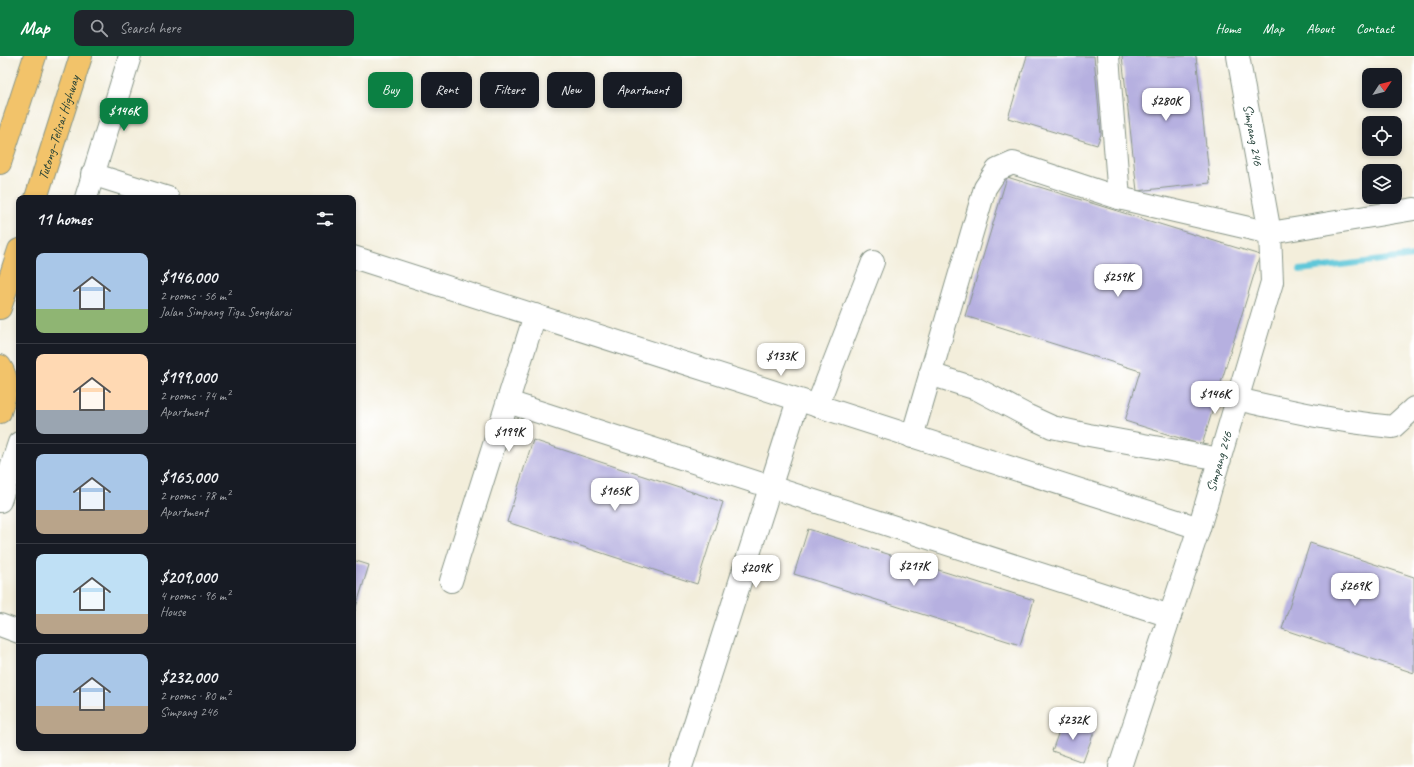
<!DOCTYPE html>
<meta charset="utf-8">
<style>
body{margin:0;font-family:Caveat,sans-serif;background:#20242c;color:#f1f3f6;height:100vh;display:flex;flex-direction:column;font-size:15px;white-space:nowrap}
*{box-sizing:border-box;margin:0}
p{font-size:13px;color:#9ea1a6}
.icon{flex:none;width:22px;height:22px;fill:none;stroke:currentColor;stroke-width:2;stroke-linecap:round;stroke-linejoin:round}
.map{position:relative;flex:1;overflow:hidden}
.drawer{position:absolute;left:16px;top:139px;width:340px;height:556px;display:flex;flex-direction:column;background:#171b24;border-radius:8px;box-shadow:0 2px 6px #0003}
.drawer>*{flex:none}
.guide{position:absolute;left:368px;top:16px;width:380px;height:36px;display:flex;gap:8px}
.needle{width:26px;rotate:54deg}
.buttons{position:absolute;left:1362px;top:12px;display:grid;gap:8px}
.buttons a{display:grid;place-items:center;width:40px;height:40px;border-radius:8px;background:#171b24;box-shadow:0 2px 6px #0003;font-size:20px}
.price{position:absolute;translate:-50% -34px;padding:0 9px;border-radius:8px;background:#fff;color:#222;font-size:13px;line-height:26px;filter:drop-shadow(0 1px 2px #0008)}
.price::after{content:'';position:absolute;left:50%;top:24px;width:12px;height:9px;margin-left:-6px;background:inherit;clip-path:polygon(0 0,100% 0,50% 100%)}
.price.selected{background:#0b8043;color:#fff}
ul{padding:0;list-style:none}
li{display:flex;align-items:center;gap:12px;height:100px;padding:0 20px}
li+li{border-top:1px solid #363941}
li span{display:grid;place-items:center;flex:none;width:112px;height:80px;border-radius:8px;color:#555}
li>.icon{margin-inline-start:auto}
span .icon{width:48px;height:48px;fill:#fffc;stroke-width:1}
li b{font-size:17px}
h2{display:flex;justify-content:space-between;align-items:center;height:48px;padding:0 20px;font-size:17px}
.chip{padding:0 14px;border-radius:8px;background:#171b24;box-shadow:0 2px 6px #0003;font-size:14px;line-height:36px}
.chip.selected{background:#0b8043;color:#fff}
header{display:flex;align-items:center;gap:24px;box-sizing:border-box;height:56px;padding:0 20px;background:#0b8043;color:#fff}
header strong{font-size:19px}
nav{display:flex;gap:22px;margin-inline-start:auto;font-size:14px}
.search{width:280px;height:36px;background:#20242c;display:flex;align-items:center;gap:10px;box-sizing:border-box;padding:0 14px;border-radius:8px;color:#9ea1a6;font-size:15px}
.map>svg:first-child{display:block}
</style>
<header>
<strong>Map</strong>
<div class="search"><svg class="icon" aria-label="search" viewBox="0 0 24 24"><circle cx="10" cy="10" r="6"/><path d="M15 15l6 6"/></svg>Search here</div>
<nav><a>Home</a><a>Map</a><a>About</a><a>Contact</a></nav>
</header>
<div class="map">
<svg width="1414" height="711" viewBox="0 0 1414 711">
<rect width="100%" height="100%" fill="#fff"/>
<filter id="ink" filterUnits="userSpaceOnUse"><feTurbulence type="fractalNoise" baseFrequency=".025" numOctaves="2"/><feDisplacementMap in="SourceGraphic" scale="8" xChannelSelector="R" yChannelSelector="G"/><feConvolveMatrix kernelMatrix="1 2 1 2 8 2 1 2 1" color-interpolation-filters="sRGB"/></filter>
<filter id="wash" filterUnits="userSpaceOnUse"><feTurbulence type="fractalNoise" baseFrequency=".012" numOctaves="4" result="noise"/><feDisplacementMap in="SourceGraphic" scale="16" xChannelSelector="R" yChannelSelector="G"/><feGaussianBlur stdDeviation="0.9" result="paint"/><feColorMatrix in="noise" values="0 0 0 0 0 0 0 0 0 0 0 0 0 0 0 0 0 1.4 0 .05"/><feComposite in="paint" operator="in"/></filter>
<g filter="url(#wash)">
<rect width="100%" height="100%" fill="#f3eedb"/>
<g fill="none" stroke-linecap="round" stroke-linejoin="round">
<!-- stream -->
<path stroke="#5ec7d9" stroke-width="6" d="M1300,214L1414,200"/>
</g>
<g id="blocks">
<!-- building -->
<g fill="#b6b0e0">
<path d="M1027,0H1094L1101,78L1097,89L1008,62Z"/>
<path d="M1122,0H1196L1210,127L1137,135Z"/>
<path d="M1007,121L1260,199L1202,389L1125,365L1140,315L965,260Z"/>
<path d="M533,384L723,446L697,528L507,466Z"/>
<path d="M808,473L1034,544L1020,589L794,518Z"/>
<path d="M1310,487L1414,521V617L1282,573Z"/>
<path d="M353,504L369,509L353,561Z"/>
<path d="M1063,664L1094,676L1083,706L1052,695Z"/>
</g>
</g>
</g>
<g filter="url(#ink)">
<use href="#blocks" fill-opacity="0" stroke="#899688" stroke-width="1"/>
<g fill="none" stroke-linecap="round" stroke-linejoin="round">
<!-- minor casing -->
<g stroke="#899688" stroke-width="24">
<g id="minor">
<path d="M1108,0L1119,142"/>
<path d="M92,118L168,142"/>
<path d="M86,142L130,0"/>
<path d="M353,201L1199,472"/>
<path d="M930,318L977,333L1028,360L1052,371L1089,379L1220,403"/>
<path d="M1237,343C1289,355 1340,366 1393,371L1414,352"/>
<path d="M508,346L1170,560"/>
<path d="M817,350L873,206"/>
<path d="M912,381L985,132L997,114L1013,107L1119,142L1270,177L1414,153"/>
<path d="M0,445L19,387"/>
<path d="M451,525L535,259"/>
<path d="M0,569L19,576"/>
<path d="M681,711L798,344"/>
<path id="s1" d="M1120,711L1199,472L1272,226L1270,177L1238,0"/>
</g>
</g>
<!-- highway casing -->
<g stroke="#899688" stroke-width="24">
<g id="highway">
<path d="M0,107L35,0"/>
<path id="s2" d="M36,142L81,0"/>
<path d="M0,252L19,194"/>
<path d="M0,310C11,326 5,339 0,356"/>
</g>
</g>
<!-- minor -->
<use href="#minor" stroke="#fff" stroke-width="22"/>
<!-- highway -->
<use href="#highway" stroke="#f2c36a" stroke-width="22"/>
</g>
</g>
<g text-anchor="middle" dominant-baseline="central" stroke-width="3" stroke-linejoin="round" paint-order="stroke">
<!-- street labels -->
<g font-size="14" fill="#1f3d34" stroke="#fff">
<text stroke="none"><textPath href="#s2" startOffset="74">Tutong–Telisai Highway</textPath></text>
<text transform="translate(1253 79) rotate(80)">Simpang 246</text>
<text stroke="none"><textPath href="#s1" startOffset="321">Simpang 246</textPath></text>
</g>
</g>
</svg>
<div class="buttons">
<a><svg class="needle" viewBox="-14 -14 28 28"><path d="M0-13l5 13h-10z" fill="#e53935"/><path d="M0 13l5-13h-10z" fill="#9ea1a6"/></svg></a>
<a><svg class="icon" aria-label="locate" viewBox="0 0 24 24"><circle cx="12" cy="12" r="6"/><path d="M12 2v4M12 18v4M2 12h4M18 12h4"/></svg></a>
<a><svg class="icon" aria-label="layers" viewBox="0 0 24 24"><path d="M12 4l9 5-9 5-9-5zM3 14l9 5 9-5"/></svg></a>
</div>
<b class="price" style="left:1166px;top:66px">$280K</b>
<b class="price selected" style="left:124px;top:76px">$146K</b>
<b class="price" style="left:1118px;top:242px">$259K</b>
<b class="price" style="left:781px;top:321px">$133K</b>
<b class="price" style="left:1215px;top:359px">$146K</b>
<b class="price" style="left:509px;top:397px">$199K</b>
<b class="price" style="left:615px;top:456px">$165K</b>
<b class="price" style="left:914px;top:531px">$217K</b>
<b class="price" style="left:756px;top:533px">$209K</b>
<b class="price" style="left:1355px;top:551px">$269K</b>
<b class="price" style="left:1073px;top:685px">$232K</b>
<div class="guide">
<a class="chip selected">Buy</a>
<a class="chip">Rent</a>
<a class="chip">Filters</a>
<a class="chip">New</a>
<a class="chip">Apartment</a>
</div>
<section class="drawer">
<h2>11 homes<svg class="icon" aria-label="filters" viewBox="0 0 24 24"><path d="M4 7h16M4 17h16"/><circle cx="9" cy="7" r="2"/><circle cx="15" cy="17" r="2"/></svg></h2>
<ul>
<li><span style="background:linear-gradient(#a9c7e8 70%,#8fb573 0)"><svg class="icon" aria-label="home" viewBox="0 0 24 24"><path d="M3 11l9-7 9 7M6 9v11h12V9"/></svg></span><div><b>$146,000</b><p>2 rooms · 56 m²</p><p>Jalan Simpang Tiga Sengkarai</p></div></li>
<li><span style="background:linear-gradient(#ffd9b3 70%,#9aa5b1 0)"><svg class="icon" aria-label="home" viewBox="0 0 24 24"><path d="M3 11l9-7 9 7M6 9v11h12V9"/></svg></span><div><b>$199,000</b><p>2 rooms · 74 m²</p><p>Apartment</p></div></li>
<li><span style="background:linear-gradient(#a9c7e8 70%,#b9a48a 0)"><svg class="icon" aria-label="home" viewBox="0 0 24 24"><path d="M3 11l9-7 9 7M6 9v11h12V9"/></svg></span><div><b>$165,000</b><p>2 rooms · 78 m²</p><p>Apartment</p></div></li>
<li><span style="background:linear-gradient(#bfe0f5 75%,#b9a48a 0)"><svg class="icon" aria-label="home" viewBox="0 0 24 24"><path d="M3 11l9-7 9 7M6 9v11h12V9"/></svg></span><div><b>$209,000</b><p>4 rooms · 96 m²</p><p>House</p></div></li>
<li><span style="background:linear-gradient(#a9c7e8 65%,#b9a48a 0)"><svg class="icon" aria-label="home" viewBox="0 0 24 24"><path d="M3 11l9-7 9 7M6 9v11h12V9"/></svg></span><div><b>$232,000</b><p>2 rooms · 80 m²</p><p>Simpang 246</p></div></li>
</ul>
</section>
</div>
